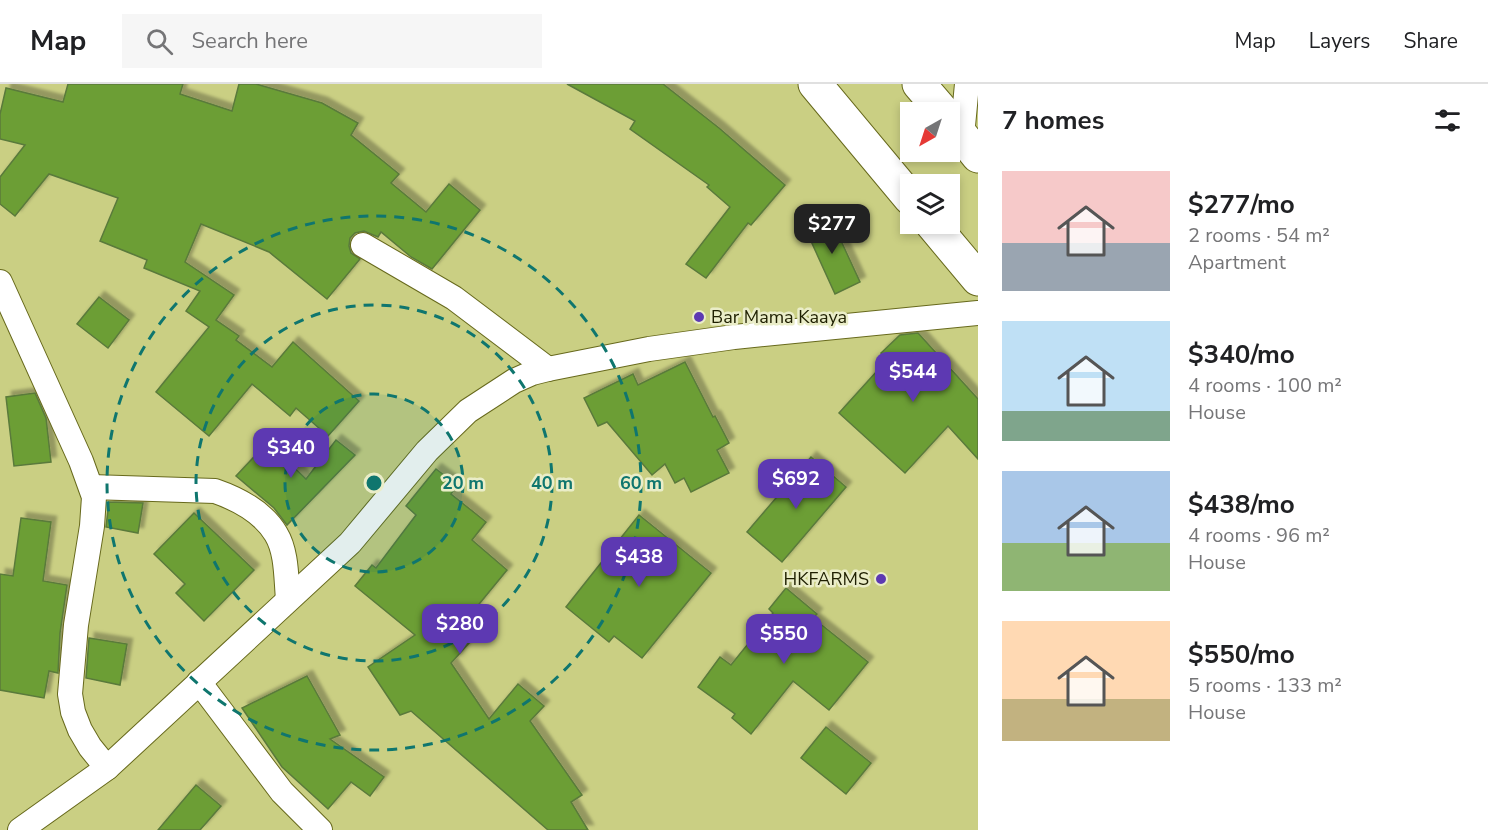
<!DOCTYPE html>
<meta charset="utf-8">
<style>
body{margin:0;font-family:"Nunito Sans",sans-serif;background:#f6f6f6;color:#202124;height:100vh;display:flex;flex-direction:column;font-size:22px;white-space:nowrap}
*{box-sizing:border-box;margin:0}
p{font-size:20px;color:#757577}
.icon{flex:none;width:33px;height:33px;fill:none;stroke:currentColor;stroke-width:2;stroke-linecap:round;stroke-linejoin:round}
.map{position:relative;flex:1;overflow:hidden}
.panel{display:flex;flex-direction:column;background:#fff;width:510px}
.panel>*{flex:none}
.needle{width:39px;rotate:219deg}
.fabs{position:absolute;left:900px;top:18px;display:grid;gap:12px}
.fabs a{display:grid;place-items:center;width:60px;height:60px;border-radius:0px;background:#fff;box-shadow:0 3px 9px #0003;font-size:30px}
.price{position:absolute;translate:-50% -51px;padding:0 14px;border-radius:12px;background:#5d39b2;color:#fff;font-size:20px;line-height:39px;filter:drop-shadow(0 2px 3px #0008)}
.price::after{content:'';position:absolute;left:50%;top:36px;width:18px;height:14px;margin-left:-9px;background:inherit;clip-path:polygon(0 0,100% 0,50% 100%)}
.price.active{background:#222;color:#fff}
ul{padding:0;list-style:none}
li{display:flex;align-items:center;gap:18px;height:150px;padding:0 24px}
li span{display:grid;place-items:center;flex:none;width:168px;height:120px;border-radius:0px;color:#555}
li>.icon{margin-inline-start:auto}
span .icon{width:72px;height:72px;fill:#fffc;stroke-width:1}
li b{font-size:26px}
h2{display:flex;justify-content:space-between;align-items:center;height:72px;padding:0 24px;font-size:26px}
header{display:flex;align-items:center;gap:36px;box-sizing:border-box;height:84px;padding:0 30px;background:#fff;border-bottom:2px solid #e0e0e0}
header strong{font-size:28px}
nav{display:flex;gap:33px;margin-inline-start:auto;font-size:21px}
.search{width:420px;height:54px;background:#f6f6f6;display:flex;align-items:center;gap:15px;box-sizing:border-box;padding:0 21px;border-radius:0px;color:#757577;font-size:22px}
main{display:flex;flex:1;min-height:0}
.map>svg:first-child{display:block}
</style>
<header>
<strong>Map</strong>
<div class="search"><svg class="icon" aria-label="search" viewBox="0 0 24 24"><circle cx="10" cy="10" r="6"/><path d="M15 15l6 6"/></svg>Search here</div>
<nav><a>Map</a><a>Layers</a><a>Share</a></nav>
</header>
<main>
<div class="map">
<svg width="978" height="746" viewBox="0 0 978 746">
<defs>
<filter id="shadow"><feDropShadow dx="5.5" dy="-5.5" stdDeviation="1.5" flood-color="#0004"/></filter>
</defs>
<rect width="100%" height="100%" fill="#cacf83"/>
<!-- building -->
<g fill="#6c9e36" stroke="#5a7a3b" stroke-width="1.5" filter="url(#shadow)">
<path d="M68,0H183L180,10L232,27L239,0H256L322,19L358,39L351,51L399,90L391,99L426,128L449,100L480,126L432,185L411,173L381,148L378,153L364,147L355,149L350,154L349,162L351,169L360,175L327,215L269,168L201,140L185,178L234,211L216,236L239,252L236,256L272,283L293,258L359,317L328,352L296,324L290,332L252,300L209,352L156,308L209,243L186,227L200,207L144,184L147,176L100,157L118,114L49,90L15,132L0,120V93L25,61L0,55V30L6,4L63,18Z"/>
<path d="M567,0H663L719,44L785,101L751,141L748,139L706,194L686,180L730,123L707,103L709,101L630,45L635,37Z"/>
<path d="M817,131L836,146L860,198L835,210L810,155L803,149Z"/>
<path d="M99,213L129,236L108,264L77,240Z"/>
<path d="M918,249L978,315V375L948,342L905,389L839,329L887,276L881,269L900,251Z"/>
<path d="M685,278L713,333L715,332L729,359L717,366L729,389L691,408L684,394L675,399L665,380L652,391L607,338L598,342L584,314L633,290L638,301Z"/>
<path d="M35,309L46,334L51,378L14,382L6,313Z"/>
<path d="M336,356L355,371L287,441L274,424L236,392L268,358L306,395Z"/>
<path d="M811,373L846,403L782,478L747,448Z"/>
<path d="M436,385L457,401L451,410L486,438L472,456L507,486L457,547L470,558L451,579L489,635L518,600L544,622L530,637L582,711L571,718L588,746H548L411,627L400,631L368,583L415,551L355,502L372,481L376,484L416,431L406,422Z"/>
<path d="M109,418L143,419L138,449L106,443Z"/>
<path d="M194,429L254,486L204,537L176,509L185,500L154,470Z"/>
<path d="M639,431L711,489L642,574L614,552L609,558L566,523Z"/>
<path d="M21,434L51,438L43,497L67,501L60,549L58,589L49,587L44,614L0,606V490L13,492Z"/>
<path d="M786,504L817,530L813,534L868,578L829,626L793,597L751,650L732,634L735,630L698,603L720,573L731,581L773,529L769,525Z"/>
<path d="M89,554L127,560L120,601L86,594Z"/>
<path d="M307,592L340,651L330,655L384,693L370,712L351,698L328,725L282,683L242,624Z"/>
<path d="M826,643L871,679L846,710L801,674Z"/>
<path d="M196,701L221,722L200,746H158Z"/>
</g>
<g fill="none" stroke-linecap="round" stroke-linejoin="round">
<!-- minor casing -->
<g stroke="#67691c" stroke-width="26">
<g id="minor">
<path d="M962,52L967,0"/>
<path d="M363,161L454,214L548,285"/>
<path d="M0,198L81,377L94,413L92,442L76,541L70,610L73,628L80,646L90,663L107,684"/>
<path d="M91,403L215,407C238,415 263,428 276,450C287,468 286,494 288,515"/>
<path d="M199,598L282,708L320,746"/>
<path d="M20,746L107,684L350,459L427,367L468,327L514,297L532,289L548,285L649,265L734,253L978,229"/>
</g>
</g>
<!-- trunk casing -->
<g stroke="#67691c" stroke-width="35">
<g id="trunk">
<path d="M815,0L910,114"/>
<path d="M919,0L943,28"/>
<path d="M950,37L978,72"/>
<path d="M932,140L978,195"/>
</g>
</g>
<!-- minor -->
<use href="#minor" stroke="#fff" stroke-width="24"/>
<!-- trunk -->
<use href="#trunk" stroke="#fff" stroke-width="33"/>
</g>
<!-- distance rings -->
<circle cx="374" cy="399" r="89" fill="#0f766e" fill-opacity=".12"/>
<g fill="none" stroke="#0f766e" stroke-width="3" stroke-dasharray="10 8">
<circle cx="374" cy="399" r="89"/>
<circle cx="374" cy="399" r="178"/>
<circle cx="374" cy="399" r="267"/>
</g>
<!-- markers -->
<g fill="#5d39b2" stroke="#eaedc8" stroke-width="2">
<circle cx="699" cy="233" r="6"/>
<circle cx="881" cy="495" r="6"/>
</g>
<g text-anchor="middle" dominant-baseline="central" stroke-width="5" stroke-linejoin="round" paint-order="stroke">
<!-- poi labels -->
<g font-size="18" fill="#1e1f01" stroke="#eaedc8" text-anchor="start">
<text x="711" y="233">Bar Mama Kaaya</text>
<text x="869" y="495" text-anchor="end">HKFARMS</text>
</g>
</g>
<circle cx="374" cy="399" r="9" fill="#0f766e" stroke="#eaedc8" stroke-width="3"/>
<g font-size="18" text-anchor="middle" font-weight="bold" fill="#0f766e" stroke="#eaedc8" stroke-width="5" stroke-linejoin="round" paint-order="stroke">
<text x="463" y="405">20 m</text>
<text x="552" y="405">40 m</text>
<text x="641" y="405">60 m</text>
</g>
</svg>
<div class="fabs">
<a><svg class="needle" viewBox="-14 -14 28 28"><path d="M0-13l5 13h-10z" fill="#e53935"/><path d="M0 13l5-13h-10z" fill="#757577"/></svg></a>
<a><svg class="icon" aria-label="layers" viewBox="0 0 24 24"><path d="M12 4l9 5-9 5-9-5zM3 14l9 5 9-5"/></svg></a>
</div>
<b class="price active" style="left:832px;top:171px">$277</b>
<b class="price" style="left:913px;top:319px">$544</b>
<b class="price" style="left:291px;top:395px">$340</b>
<b class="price" style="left:796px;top:426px">$692</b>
<b class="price" style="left:639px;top:504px">$438</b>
<b class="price" style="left:460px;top:571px">$280</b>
<b class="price" style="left:784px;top:581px">$550</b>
</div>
<section class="panel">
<h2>7 homes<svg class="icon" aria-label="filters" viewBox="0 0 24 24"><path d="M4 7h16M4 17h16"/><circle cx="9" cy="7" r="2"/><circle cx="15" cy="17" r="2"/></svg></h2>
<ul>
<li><span style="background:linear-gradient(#f6c9c9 60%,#9aa5b1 0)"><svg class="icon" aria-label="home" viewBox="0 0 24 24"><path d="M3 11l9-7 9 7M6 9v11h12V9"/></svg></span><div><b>$277/mo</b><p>2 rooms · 54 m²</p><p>Apartment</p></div></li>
<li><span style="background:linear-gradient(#bfe0f5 75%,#7fa58c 0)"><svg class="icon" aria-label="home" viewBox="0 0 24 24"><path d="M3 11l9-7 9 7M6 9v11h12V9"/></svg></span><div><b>$340/mo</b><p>4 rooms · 100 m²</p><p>House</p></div></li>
<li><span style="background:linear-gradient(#a9c7e8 60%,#8fb573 0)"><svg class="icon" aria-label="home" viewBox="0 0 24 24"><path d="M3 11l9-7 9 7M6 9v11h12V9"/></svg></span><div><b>$438/mo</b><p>4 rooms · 96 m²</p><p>House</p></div></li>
<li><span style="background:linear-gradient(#ffd9b3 65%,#c2b280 0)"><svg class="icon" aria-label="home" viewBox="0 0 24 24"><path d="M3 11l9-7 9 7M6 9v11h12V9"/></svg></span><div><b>$550/mo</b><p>5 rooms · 133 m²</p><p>House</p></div></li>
</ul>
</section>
</main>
